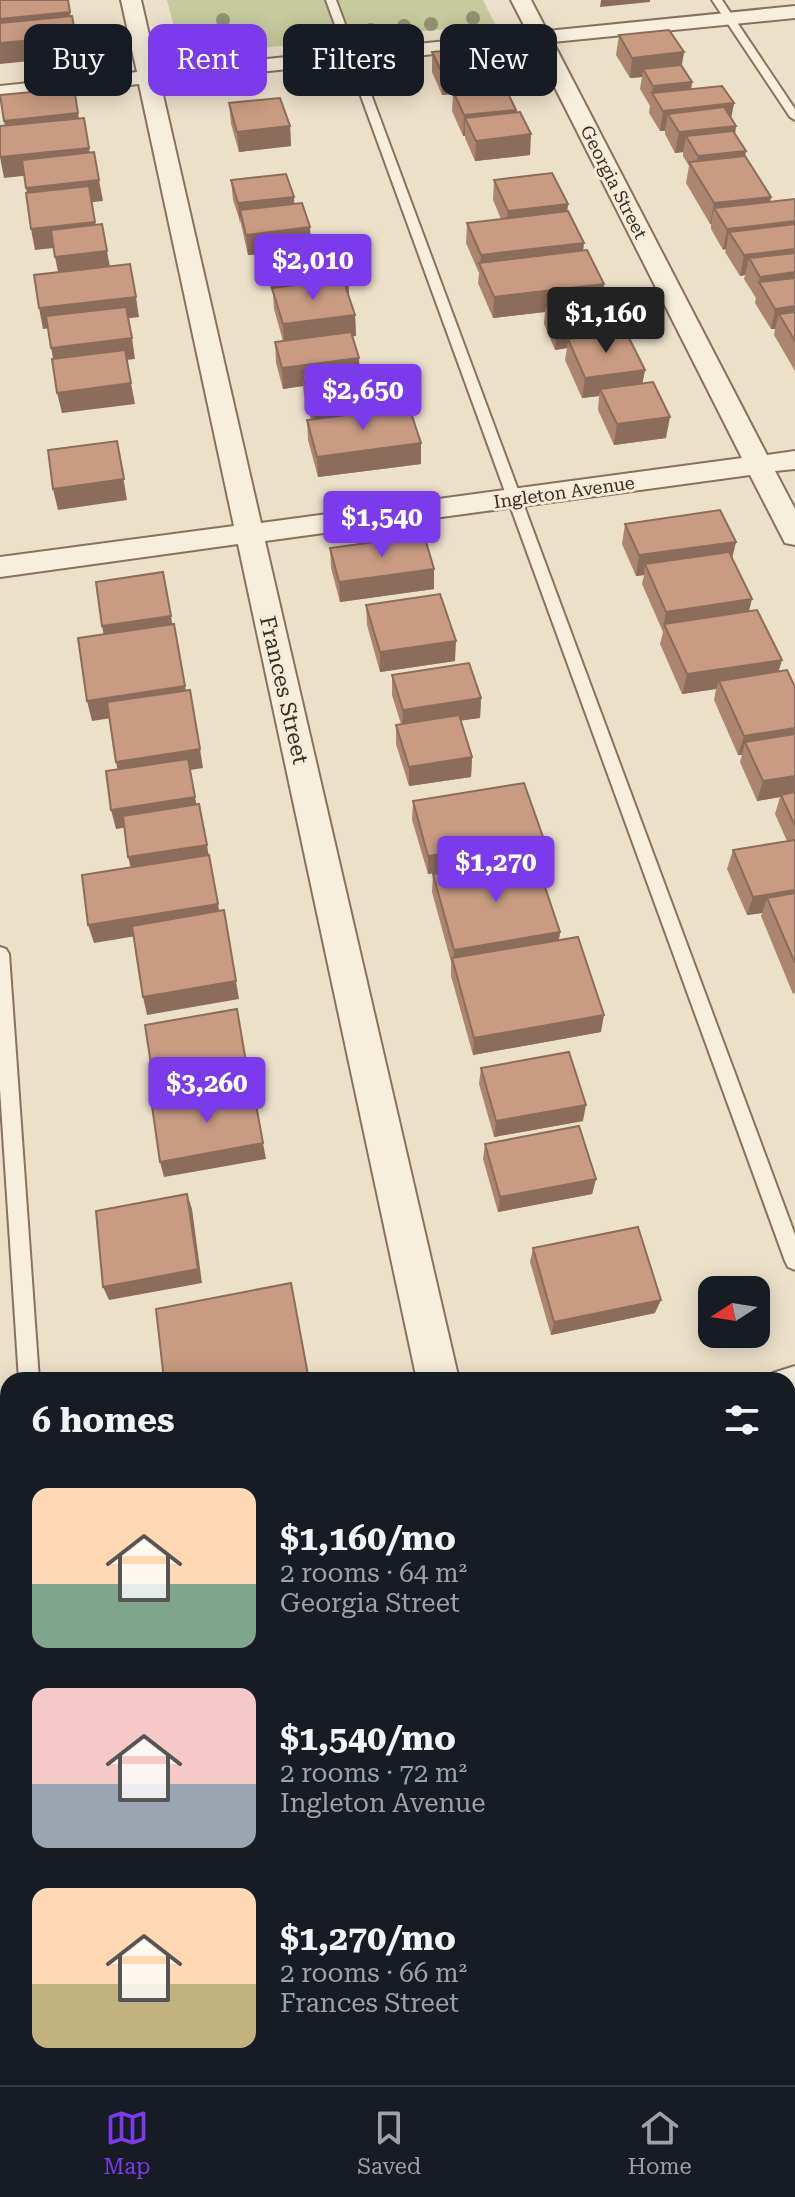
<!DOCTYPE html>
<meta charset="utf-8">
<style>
body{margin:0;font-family:"Roboto Serif",serif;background:#20242c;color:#f1f3f6;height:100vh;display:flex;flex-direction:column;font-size:30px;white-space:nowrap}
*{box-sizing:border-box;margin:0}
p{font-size:26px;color:#9ea1a6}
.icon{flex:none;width:44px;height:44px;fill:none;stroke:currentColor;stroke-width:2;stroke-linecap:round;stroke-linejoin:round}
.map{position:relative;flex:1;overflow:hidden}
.side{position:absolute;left:0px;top:1372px;width:796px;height:714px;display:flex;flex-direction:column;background:#171b24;border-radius:24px 24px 0 0;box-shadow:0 4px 20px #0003}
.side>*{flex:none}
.guide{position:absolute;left:24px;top:24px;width:748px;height:72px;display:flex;gap:16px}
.needle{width:52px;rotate:258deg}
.controls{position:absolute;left:698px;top:1276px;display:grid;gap:16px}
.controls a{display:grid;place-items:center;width:72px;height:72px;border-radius:16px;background:#171b24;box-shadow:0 4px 20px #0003;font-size:40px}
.price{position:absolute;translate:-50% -68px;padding:0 18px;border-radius:8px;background:#7c3aed;color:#fff;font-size:26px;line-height:52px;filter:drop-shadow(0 2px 4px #0008)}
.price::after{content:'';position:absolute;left:50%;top:48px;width:24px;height:18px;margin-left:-12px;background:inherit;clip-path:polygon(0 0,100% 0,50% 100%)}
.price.on{background:#222;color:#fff}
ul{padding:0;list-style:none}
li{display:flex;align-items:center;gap:24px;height:200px;padding:0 32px}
li span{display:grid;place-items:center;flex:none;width:224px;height:160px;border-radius:16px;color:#555}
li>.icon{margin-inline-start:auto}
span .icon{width:96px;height:96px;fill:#fffc;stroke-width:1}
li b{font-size:34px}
h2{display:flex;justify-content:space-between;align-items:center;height:96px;padding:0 32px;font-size:34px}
.chip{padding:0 28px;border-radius:16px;background:#171b24;box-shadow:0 4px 20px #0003;font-size:28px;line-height:72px}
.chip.on{background:#7c3aed;color:#fff}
.tab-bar{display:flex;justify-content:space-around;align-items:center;height:112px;border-top:2px solid #363941;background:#171b24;font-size:22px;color:#9ea1a6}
.tab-bar a{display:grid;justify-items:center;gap:4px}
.tab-bar .on{color:#7c3aed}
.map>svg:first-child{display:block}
</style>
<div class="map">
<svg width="795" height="2085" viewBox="0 0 795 2085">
<rect width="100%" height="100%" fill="#ece0c9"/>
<!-- green -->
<path fill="#c7ca9d" d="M167,0H483L495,24L182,56Z"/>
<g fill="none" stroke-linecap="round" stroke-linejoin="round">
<!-- service casing -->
<g stroke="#88725f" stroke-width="4">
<g id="service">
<path d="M326,0H336L795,1235V1270L788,1267L785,1261Z"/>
<path d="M712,0H722L795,109V120L790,117Z"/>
<path d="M0,947L6,949L9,954L39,1380H19L0,1089Z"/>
<rect x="61" y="2078" width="26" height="7"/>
</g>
</g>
<!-- minor casing -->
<g stroke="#88725f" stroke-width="4">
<g id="minor">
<path d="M121,0H141L157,70L528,33L511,0H531L547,31L795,6V18L553,42L767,455L795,451V469L775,471L795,509V545L785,543L750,475L265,541L459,1380H417L238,544L0,577V557L234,526L139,84L0,98V86L137,72ZM533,44L742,458L261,523L160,82Z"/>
<path d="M795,1366V1406L788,1407V1380H770L773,1373Z"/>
<path d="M8,1514V1558L0,1560V1516Z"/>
<path d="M563,2078H615L617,2085H565Z"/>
</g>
</g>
<!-- service -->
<use href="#service" fill="#f7eedc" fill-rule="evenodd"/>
<!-- minor -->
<use href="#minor" fill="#f7eedc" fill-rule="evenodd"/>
</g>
<!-- trees -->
<g fill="#939371">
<circle cx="473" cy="18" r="7"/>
<circle cx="223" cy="20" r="7"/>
<circle cx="431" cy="24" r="7"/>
<circle cx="404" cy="26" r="7"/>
<circle cx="371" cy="30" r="7"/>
<circle cx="191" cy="35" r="7"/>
</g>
<!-- wall -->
<g fill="#ac8570">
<path d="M619,35L684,52L682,65L692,82L691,89L734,103L731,118L736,126L735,134L746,151L745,156L771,197L770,202L795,199V371L774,335L775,329H771L755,303L756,298L744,279L745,275L740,276L725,252L726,249L723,250L711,229V224H710L686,183L689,166L683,156V152L675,153L665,134V131H660L649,113L650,106L640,89L642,77L630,78L616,55Z"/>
<path d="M432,52L502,69L501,86L516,110L530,155L475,161L465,138V136H463L452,111L453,94L442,95L432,72Z"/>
<path d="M229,103L290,126L291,146L239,152L231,124Z"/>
<path d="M231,180L294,204L311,240L348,272V293L355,315L356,336H352L360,379L353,380L361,413L421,464L318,477L308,440L307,420L311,419L304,395L303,386L283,389L276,363L275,342L283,341L274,309L273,295L264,266V254L248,255L241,224L233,200Z"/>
<path d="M494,180L568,204L567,211L583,250L604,284L603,297L616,322L614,333L645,370L642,384L666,438L614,445L598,410L599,396L582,398L565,360L567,348L555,350L544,324L545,312L493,318L478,283L479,273L466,243L467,223L501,219L493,200Z"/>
<path d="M625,524L736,542L732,558L749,612L782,660L778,671L795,687V993L793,994L761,916L762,913L747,915L727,869L733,850L787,841L775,814L780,797L757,801L740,762L742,755H738L714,700L716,689L682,694L660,644L663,632L642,584L644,575L636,576L622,544Z"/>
<path d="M330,548L434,589L340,602L331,568Z"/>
<path d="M366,605L455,661L380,672L367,625Z"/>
<path d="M392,675L481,698L480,718L460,720L472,757L471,777L409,786L396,744V725L401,724L392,695Z"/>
<path d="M413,801L540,856L428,874L412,820Z"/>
<path d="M433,874L560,932L559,940L601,1032L473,1055L451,976V962L432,892Z"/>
<path d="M481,1068L583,1121L494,1137L479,1084Z"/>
<path d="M485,1144L596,1179L592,1194L498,1212L483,1159Z"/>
<path d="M533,1248L655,1313L551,1335L530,1262Z"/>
<path d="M291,1283L308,1380H164Z"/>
<path d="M795,1804V1878L788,1855V1805Z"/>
<path d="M795,2011V2085H785L783,2078H788V2013Z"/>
</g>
<!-- shaded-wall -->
<g fill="#8c6c5b">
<path d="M601,0H650V2L600,7Z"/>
<path d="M70,12L73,32L0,24V19Z"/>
<path d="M76,36L79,56L0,64V43Z"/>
<path d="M684,52L680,73L643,69L642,77L630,78L632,58Z"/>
<path d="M502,69L501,89L453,91V94L442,95L443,75Z"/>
<path d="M692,82L689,102L652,93L653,86Z"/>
<path d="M734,103L730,124L668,114L665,131H660L663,111Z"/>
<path d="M516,110L515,130L465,118V136H463L464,115Z"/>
<path d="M78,113L82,134L8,141L4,121Z"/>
<path d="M290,126L291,146L239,152L237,132Z"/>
<path d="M736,126L733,147L686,136L683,152L675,153L679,132Z"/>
<path d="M531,134L530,155L475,161L476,141Z"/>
<path d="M89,148L93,168L4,178L0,157Z"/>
<path d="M746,151L742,171L696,173L698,156Z"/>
<path d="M99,180L103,201L30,209L26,188Z"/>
<path d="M294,197L295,217L240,210V224L238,203Z"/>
<path d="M771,197L767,217L714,208L711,224H710L714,203Z"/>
<path d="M568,204L566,225L506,232L508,211Z"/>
<path d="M795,221V241L729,232L726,249L723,250L727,229Z"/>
<path d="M95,222L99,243L35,250L31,229Z"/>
<path d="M310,227L311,248L263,245L264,254L248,255L246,235Z"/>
<path d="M584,243L582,264L480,265L481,255Z"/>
<path d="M795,249V269L749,258L745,275L740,276L744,255Z"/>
<path d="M107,251L111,272L59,277L55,257Z"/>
<path d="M348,272L349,293L276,302L274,294L273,281Z"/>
<path d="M795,272V293L759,282L756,298L760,277Z"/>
<path d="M604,284L602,305L546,304L545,312L493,318L494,297Z"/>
<path d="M136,297L139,317L43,329L39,308Z"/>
<path d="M795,306V326L779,314L775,329H771L775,309Z"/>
<path d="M355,315L356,336L284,345L283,324Z"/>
<path d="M616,322L613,342L568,339L567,348L555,350L557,329Z"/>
<path d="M132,338L135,359L55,368L51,348Z"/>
<path d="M359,358L360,379L306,386L302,374L303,386L283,389L282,368Z"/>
<path d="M645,370L641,391L600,389L599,396L582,398L585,378Z"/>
<path d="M131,383L135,404L62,413L57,393Z"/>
<path d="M361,407L362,427L315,433L314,413Z"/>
<path d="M670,417L666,438L614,445L617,424Z"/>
<path d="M117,441L127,500L58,510L53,489Z"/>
<path d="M421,443V464L318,477L317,457Z"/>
<path d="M736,542L731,562L645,564L644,575L636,576L639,555Z"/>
<path d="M434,569V589L340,602L339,582Z"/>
<path d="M752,599L747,619L664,624L662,632L666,612Z"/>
<path d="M171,616L174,636L106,646L102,626Z"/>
<path d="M456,641L455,661L380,672V652Z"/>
<path d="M782,660L776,680L719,681L716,689L682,694L687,674Z"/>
<path d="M185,686L189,706L92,721L87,701Z"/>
<path d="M481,698L480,718L402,729L403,710Z"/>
<path d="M795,728V746L745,742L742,755H738L744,736Z"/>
<path d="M200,749L203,768L120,781L116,762Z"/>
<path d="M472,757L471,777L409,786V767Z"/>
<path d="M795,776V794L781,795L780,797L757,801L763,781Z"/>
<path d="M195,797L199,816L116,829L111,810Z"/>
<path d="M543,837L540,856L428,874V856Z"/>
<path d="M207,845L210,863L133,876L128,857Z"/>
<path d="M795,890V907L767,898L762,913L747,915L753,897Z"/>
<path d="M218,904L221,922L94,943L88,925Z"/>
<path d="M560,932L557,949L453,963L454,950Z"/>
<path d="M236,981L239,999L147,1015L143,997Z"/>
<path d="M604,1015L601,1032L473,1055L474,1038Z"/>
<path d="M247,1068L249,1084L158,1100L154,1084Z"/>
<path d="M586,1105L583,1121L494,1137L496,1121Z"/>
<path d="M263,1143L266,1159L164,1177L160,1162Z"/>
<path d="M596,1179L592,1194L498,1212L500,1197Z"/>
<path d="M187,1194L192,1209L202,1283L109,1300L103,1287Z"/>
<path d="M661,1300L655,1313L551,1335L554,1322Z"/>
</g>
<!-- building -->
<g fill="#c89b82" stroke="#8c6c5b" stroke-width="2">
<path d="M0,0H68L70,12L0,19Z"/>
<path d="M72,16L76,36L0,43V23Z"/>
<path d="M669,30L684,52L632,58L619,35Z"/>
<path d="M490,46L502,69L443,75L432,52Z"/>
<path d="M681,65L692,82L653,86L643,69Z"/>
<path d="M504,85L516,110L464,115L453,91Z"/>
<path d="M722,86L734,103L663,111L652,93Z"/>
<path d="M74,88L78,113L4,121L0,95Z"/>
<path d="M280,98L290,126L237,132L229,103Z"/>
<path d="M724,107L736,126L679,132L668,114Z"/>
<path d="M520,112L531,134L476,141L465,118Z"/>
<path d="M84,118L89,148L0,157V126Z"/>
<path d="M733,131L746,151L698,156L686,136Z"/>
<path d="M94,152L99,180L26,188L22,160Z"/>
<path d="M745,156L771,197L714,203L689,162Z"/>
<path d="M552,173L568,204L508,211L494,180Z"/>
<path d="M286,174L294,197L238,203L231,180Z"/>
<path d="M89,186L95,222L31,229L26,193Z"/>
<path d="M795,199V221L727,229L714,208Z"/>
<path d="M302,203L310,227L246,235L240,210Z"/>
<path d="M568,211L584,243L481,255L467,223Z"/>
<path d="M102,224L107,251L55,257L51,230Z"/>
<path d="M795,224V249L744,255L729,232Z"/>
<path d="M336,237L348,272L273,281L263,245Z"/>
<path d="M587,250L604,284L494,297L479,263Z"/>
<path d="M795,253V272L760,277L749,258Z"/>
<path d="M130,264L136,297L39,308L34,275Z"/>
<path d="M795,278V306L775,309L759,282Z"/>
<path d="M343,279L355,315L283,324L272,288Z"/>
<path d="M603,297L616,322L557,329L546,304Z"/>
<path d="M126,307L132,338L51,348L46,316Z"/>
<path d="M795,312V341L779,314Z"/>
<path d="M351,332L359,358L282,368L275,342Z"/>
<path d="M626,332L645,370L585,378L568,339Z"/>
<path d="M125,350L131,383L57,393L52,359Z"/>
<path d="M349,368L361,407L314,413L302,374Z"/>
<path d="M653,382L670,417L617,424L600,389Z"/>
<path d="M409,407L421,443L317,457L307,420Z"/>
<path d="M117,441L124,479L53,489L48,450Z"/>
<path d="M720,510L736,542L639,555L625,524Z"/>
<path d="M424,535L434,569L339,582L330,548Z"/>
<path d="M729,552L752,599L666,612L645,564Z"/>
<path d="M163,572L171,616L102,626L96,582Z"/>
<path d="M440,594L456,641L380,652L366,605Z"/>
<path d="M757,610L782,660L687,674L664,624Z"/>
<path d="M174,624L185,686L87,701L78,638Z"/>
<path d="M469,663L481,698L403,710L392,675Z"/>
<path d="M787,670L795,687V728L744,736L719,681Z"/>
<path d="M190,690L200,749L116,762L107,702Z"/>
<path d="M459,715L472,757L409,767L396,725Z"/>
<path d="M795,734V776L763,781L745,742Z"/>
<path d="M188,759L195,797L111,810L106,771Z"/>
<path d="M524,783L543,837L428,856L413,801Z"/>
<path d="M795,792V826L781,795Z"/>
<path d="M199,804L207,845L128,857L123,816Z"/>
<path d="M795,840V890L753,897L733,850Z"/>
<path d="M209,855L218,904L88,925L82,875Z"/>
<path d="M535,857L560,932L454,950L433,874Z"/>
<path d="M795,893V963L767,898Z"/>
<path d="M224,910L236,981L143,997L132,926Z"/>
<path d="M578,937L604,1015L474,1038L452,958Z"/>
<path d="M237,1009L247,1068L154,1084L145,1025Z"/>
<path d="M569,1052L586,1105L496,1121L481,1068Z"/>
<path d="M253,1088L263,1143L160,1162L152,1106Z"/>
<path d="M579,1126L596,1179L500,1197L485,1144Z"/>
<path d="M187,1194L198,1269L103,1287L96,1211Z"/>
<path d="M638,1227L661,1300L554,1322L533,1248Z"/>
<path d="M291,1283L308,1375L280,1380H164L156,1309Z"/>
<path d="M795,1804V1859L788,1837V1805Z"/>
<path d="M795,2015V2085H794L788,2064V2017Z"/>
<path d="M301,2078H435L436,2085H302Z"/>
</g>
<g text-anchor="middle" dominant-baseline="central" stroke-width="6" stroke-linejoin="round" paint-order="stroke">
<!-- far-street labels -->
<g font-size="18" fill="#392c21" stroke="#f4ebd8">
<text transform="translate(614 182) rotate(63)">Georgia Street</text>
<text transform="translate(564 492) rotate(-8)">Ingleton Avenue</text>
</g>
<!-- street labels -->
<g font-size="22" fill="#392c21" stroke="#f4ebd8">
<text transform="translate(284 690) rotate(77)">Frances Street</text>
</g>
</g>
</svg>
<div class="controls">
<a><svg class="needle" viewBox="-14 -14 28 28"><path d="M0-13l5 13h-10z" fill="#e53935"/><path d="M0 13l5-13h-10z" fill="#9ea1a6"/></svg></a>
</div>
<b class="price" style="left:313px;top:302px">$2,010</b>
<b class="price on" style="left:606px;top:355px">$1,160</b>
<b class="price" style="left:363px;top:432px">$2,650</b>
<b class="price" style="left:382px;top:559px">$1,540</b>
<b class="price" style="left:496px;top:904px">$1,270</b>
<b class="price" style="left:207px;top:1125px">$3,260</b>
<div class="guide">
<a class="chip">Buy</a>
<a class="chip on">Rent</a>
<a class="chip">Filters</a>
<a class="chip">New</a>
</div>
<section class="side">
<h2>6 homes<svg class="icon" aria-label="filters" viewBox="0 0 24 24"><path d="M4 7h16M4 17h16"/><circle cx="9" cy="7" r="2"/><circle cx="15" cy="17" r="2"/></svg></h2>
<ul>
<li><span style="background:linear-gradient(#ffd9b3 60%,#7fa58c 0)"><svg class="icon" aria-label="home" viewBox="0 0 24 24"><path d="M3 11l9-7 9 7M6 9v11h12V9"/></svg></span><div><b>$1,160/mo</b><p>2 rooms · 64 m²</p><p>Georgia Street</p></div></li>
<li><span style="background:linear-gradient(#f6c9c9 60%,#9aa5b1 0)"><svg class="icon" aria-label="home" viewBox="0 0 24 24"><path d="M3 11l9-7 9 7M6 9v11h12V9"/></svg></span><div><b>$1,540/mo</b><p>2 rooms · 72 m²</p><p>Ingleton Avenue</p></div></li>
<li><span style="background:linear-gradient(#ffd9b3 60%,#c2b280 0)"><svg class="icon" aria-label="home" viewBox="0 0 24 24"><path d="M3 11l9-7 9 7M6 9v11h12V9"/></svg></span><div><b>$1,270/mo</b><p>2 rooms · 66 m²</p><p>Frances Street</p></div></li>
</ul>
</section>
</div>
<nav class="tab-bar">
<a class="on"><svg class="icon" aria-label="map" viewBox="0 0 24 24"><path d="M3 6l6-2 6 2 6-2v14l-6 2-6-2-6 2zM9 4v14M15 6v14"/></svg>Map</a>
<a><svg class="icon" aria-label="saved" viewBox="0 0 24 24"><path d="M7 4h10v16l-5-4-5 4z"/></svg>Saved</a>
<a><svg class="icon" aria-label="home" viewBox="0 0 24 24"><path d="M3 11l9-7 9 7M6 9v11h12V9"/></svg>Home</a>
</nav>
